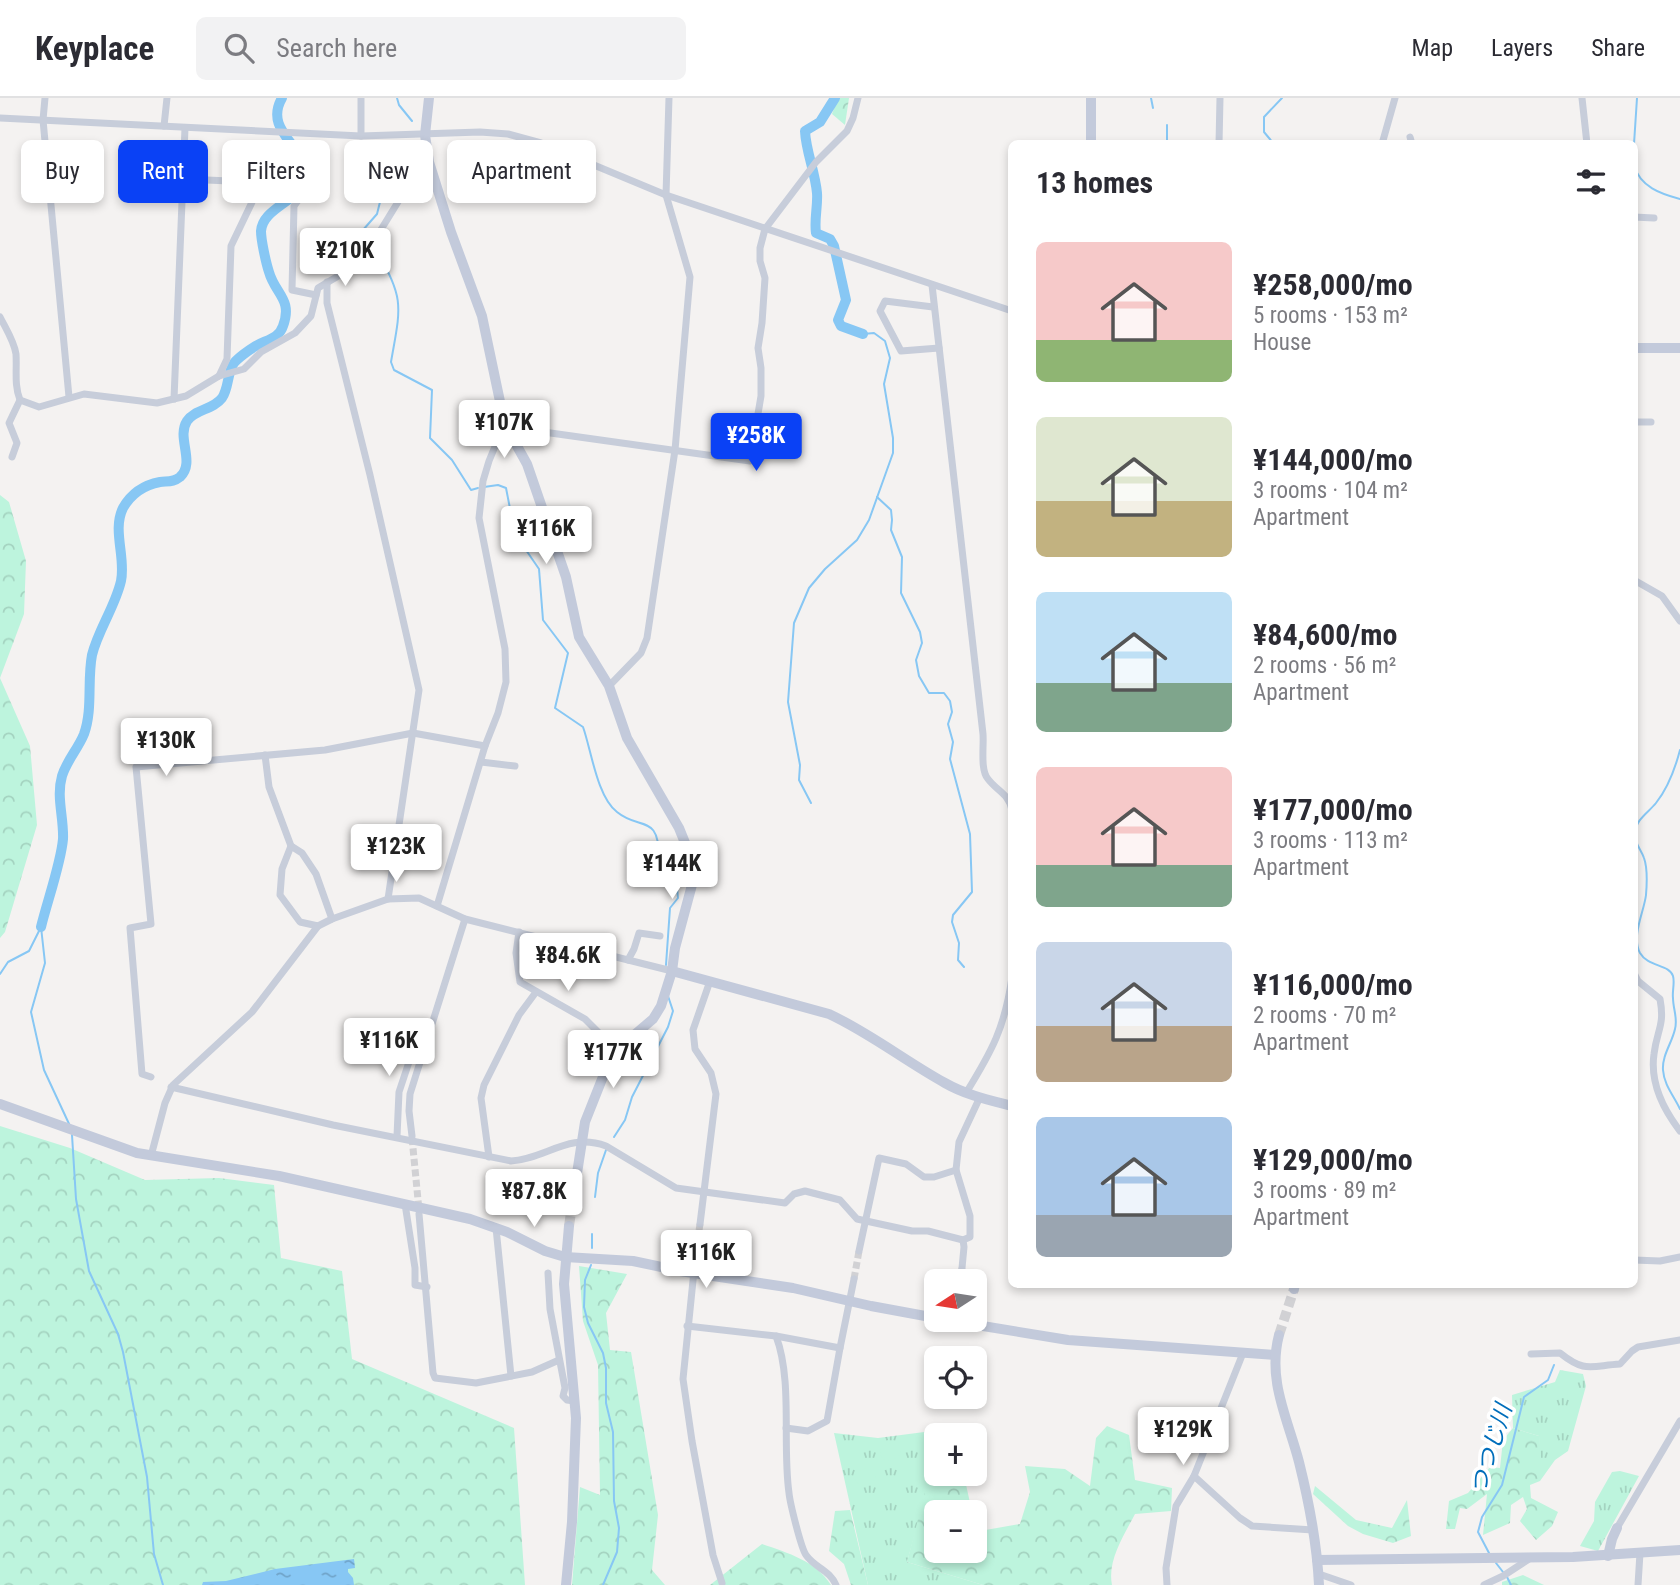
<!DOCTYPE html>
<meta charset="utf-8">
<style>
body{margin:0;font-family:"Roboto Condensed","Noto Sans JP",sans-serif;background:#f2f2f3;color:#2b2b33;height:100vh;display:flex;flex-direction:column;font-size:26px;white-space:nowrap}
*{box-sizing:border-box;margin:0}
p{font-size:23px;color:#7c7c81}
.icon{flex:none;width:38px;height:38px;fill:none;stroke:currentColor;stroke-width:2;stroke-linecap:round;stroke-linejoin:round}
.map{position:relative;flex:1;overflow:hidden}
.drawer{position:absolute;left:1008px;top:42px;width:630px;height:1148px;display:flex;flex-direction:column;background:#fff;border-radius:10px;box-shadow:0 4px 10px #0003}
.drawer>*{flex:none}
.top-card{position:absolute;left:21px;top:42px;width:665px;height:63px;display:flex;gap:14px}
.needle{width:46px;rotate:258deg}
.buttons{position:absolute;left:924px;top:1171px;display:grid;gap:14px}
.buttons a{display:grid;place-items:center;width:63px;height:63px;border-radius:10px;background:#fff;box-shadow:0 4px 10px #0003;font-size:35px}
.price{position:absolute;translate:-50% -60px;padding:0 16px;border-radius:7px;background:#fff;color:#222;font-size:23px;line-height:46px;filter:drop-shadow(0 2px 4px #0008)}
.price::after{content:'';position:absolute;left:50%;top:42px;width:21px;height:16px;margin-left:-10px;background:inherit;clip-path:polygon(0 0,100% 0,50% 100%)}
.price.active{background:#0a41f5;color:#fff}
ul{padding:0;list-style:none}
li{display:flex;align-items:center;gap:21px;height:175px;padding:0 28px}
li span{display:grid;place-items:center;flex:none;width:196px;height:140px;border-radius:10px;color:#555}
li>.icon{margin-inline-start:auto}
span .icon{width:84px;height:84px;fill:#fffc;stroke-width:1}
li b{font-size:30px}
h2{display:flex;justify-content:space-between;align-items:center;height:84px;padding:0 28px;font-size:30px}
.pill{padding:0 24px;border-radius:10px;background:#fff;box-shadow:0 4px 10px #0003;font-size:24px;line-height:63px}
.pill.active{background:#0a41f5;color:#fff}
header{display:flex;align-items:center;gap:42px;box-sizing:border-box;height:98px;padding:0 35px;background:#fff;border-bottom:2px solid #e1e1e2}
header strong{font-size:33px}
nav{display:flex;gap:38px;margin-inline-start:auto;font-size:24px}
.search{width:490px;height:63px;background:#f2f2f3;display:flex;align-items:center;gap:18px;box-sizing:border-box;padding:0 24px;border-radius:10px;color:#7c7c81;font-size:26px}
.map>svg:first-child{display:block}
</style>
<header>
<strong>Keyplace</strong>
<div class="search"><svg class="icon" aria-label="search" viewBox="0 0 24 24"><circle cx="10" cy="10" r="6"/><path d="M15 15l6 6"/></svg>Search here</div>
<nav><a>Map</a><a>Layers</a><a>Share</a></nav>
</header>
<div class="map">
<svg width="1680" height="1487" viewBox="0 0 1680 1487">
<defs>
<pattern id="grass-tufts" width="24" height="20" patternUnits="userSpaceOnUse" patternTransform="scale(1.75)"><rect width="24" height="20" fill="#bdf4dd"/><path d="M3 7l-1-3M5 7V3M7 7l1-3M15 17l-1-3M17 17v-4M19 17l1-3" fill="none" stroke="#a4d3c0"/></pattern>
<pattern id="forest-crowns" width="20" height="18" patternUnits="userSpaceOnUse" patternTransform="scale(1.75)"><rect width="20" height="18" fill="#bdf4dd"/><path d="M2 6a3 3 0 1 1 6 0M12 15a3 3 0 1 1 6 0" fill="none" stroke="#a4d3c0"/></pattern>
<pattern id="water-ripples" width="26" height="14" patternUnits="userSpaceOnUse" patternTransform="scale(1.75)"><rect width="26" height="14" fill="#87c7f4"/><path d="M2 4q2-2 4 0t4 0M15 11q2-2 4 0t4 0" fill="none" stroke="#70a4c9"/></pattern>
</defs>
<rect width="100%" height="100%" fill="#f4f2f1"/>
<!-- grass -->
<g fill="url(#grass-tufts)">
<path d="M1560,1272L1583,1276L1586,1288L1568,1353L1555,1362L1540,1383L1539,1338L1513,1330L1512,1297L1555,1284Z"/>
<path d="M932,1333L934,1368L907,1464L983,1487H868L834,1335L878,1340Z"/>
<path d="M1620,1373L1639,1378L1598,1453L1580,1448L1594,1423L1595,1404L1612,1374Z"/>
</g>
<!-- forest -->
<g fill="url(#forest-crowns)">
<path d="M838,0H849L845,27L832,16Z"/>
<path d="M0,397L9,404L26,463L24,516L0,580L30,648L37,727L5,834L0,840Z"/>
<path d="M0,1028L70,1050L145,1082L219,1080L274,1087L281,1160L342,1173L352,1261L514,1330L525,1487H0Z"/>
<path d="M579,1168L627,1176L606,1215L610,1252L631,1254L658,1417L652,1472L665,1487H572L580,1389L600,1397L598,1267L583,1223Z"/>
<path d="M1107,1328L1129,1337L1135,1382L1172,1390L1171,1413L1135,1416C1124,1437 1107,1463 1112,1487H983L907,1464L931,1371L936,1373V1376H945L965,1382L972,1414H936V1452H975V1420L980,1433L1020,1426L1030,1394L1025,1368L1065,1371L1090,1388L1096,1340Z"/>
<path d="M1513,1330L1539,1338L1541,1357L1540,1383L1530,1387L1531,1400L1558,1414L1552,1428L1536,1442L1520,1423L1527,1411L1523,1399L1511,1407L1510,1425L1483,1437L1487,1396L1467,1411L1460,1410L1455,1431H1446L1449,1403L1468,1395L1490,1369L1500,1370L1503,1342Z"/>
<path d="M1315,1388L1356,1422L1392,1430L1407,1402L1411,1438L1393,1445L1363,1436L1348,1428L1313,1396Z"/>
<path d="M850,1412L868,1487H851L844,1466L829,1453L835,1413Z"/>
<path d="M762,1446C788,1455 816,1463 831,1487H710Z"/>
<path d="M1523,1477L1544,1487H1502V1484Z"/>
</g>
<!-- park -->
<g fill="#bdf4dd">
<path d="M891,1345H898L901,1356L893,1362L886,1363L880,1358L881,1349Z"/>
<path d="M866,1370H873L876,1381L868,1387L860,1388L855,1382L856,1374Z"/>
</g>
<!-- water -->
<path fill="url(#water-ripples)" d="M354,1461L355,1470L348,1471V1474L353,1480L354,1487H202L203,1484L226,1483L275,1471Z"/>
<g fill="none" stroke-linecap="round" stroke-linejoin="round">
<!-- stream -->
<g stroke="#87c7f4" stroke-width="2">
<path d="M397,0L399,7L412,23"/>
<path d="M1151,0L1153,10"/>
<path d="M1167,27V46"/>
<path d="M1274,46L1264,34V19L1282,0"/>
<path d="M1634,46L1637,0"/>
<path d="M1634,67C1640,89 1661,96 1680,101"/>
<path d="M367,141L363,132L377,116L380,104L405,61L409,48"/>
<path d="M376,153C406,200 400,212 391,264L394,272L432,292L430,340L452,362L471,392L478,390"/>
<path d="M484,389L498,387L506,390L515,436L539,471L543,522L568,555L555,610L583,629C591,651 597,699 617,714C640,733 659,715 659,760L676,779L678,800L670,810L666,867"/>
<path d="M877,399L891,412L892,422L891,432L902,459L901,495L920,534L922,545L916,562L919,578L929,595H944L950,603L952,614L948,626L953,644L950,661L970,736L972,794L953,817L952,824L959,845L958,862L964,869"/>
<path d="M1680,652C1675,671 1668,690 1656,705C1648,715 1636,721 1635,735C1634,745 1641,751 1644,760C1648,771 1647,785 1646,797C1644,814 1631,838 1640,855C1648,869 1669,866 1673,878C1675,885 1672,893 1673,900C1673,911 1678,920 1675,931C1672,945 1662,957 1663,972C1664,987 1674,998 1680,1011"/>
<path d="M811,705L799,682L800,667L788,604L794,525L809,490L825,471L857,442L869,422L893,355V340L884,286L890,260L885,243L874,235L863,236"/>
<path d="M41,829L45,865L31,914L44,972L70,1028"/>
<path d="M0,876L8,864L29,853L41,829"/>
<path d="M1634,971L1636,984L1634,989"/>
<path d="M72,1037L76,1101L89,1173L118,1236L123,1254L147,1379L154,1456L163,1487"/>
<path d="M614,1039L625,1022L632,999L668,929L673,913L668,898"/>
<path d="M595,1099L598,1075L606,1052"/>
<path d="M592,1150V1136"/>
<path d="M591,1167L585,1182L584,1209L588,1225L603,1255L606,1270V1305L613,1334L614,1403L619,1430L617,1454L603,1487"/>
<path d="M1489,1455L1478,1434L1482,1419L1502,1387L1524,1299L1548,1282L1554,1267"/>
<path d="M1496,1465L1503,1474"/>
<path d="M1507,1479L1511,1487"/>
</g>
<!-- river -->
<g stroke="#87c7f4" stroke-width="10">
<path d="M835,0L820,24L805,33C806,54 815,73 817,95C818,108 814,121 816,135L830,141L834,148L846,202L838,222L841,228L863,236"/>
<path d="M41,829C47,804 61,765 63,741C64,720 56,699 62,678C67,662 78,651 84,636C93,611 87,583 92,557C98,532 115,509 121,483C126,459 112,432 123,410C131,396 144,387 160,384C168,383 174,384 180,379C196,364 176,340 187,323C195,311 213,312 222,300C229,290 227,275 234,265C238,260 249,252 254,249C265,242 279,241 283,228C293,201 275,196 269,174C266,165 261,142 261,133C263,108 303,104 305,76C306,48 263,33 282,0"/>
</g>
<!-- street-tunnel -->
<g stroke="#d1d1d4" stroke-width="7" stroke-dasharray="7 3.5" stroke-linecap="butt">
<path d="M412,1040L419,1112"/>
<path d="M696,1153L700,1126"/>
<path d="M854,1181L859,1153"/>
<path d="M960,1183L962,1170"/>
</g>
<!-- secondary-tunnel -->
<g stroke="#d1d1d4" stroke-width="10" stroke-dasharray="10 5" stroke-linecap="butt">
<path d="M569,1128L573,1101"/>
<path d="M1279,1237L1294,1191"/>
</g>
<!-- street -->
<g stroke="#c7cdda" stroke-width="7">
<path d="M45,0L43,22L69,299"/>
<path d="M1582,0L1587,46"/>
<path d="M0,20L361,38L480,34L508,36L541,45L666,97L1012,213"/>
<path d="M164,28L167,0"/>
<path d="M361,38V0"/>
<path d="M1410,39L1412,46"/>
<path d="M1219,46L1220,0"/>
<path d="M1382,46L1395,0"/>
<path d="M184,81L252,84L254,100L231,148L227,261L219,278"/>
<path d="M300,100L294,108L292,192L316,197"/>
<path d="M1634,119L1654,120"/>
<path d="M327,184V205L370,377L419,592L388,801"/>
<path d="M932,187L983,636C984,648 980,672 988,681C997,693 1009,696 1012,712"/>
<path d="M933,209L885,203L880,213L901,253L939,250"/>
<path d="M0,219C6,231 14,243 16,256C17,272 14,287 20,302L39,309L84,296L157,305L186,298L219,278L244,271L261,254L295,235L311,218L318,190L350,171L357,163L374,143L417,73L429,64"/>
<path d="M174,301L185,30"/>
<path d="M1634,324H1651"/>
<path d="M12,359L17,345L9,325L20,302"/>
<path d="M1634,482L1662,498L1680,523"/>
<path d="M609,588L641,555L647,540L675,352L690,179L666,97L669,0"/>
<path d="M265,657L269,689L291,748L302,755L316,776L332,821"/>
<path d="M481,664L515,668"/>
<path d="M291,748L282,771L280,797L300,824L318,828"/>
<path d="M437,808L485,648L498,615L506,584L505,551L479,420L483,383L489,363L496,346L508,332L515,330L750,363L761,298V270L758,250L762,225L765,180L760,163V150L765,131L816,64L847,33L853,20L858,0"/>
<path d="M519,834L516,855L520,884L585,921L603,939L612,956"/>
<path d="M628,862L634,851L639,835L660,838"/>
<path d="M1634,875L1638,883L1660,901C1665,928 1657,931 1654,956C1650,984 1663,1011 1680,1033"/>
<path d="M151,979L142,976L130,830L151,826L136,669L325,652L413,635L485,648"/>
<path d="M171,989L333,1027L511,1063C546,1061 568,1034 606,1048L676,1090L785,1105L794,1096L805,1093L840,1102L857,1121L912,1133H928L963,1142"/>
<path d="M966,995C992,953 1005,929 1012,879"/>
<path d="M397,1038L399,994L411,958L415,955L421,956"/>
<path d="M412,1038L409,1013L410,996L465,821"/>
<path d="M151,1058L165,1005L173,987L252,914L318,828L332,821L388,801L419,800L465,821L672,873"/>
<path d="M489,1059L481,1000L484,987L519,917L536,894"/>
<path d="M405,1106L415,1170V1187L427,1189"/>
<path d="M419,1116L433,1275L435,1280L476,1285L532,1274L559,1262"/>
<path d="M700,1126L716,996L711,975L695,951L693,932L710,883"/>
<path d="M496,1130L511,1278"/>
<path d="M696,1153L683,1281L692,1343L713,1457L722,1485"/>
<path d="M859,1153L879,1060L906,1066L924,1079H934L956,1072"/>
<path d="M1634,1162L1660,1163L1680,1159"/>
<path d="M962,1170L964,1149L963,1142L970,1139V1118L956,1072L959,1044L980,999"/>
<path d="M548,1175L550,1211L565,1290L563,1298L567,1302L574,1303"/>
<path d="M687,1228L776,1238L840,1250L854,1181"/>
<path d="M776,1238C793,1283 782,1346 789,1395C790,1405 801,1450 806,1457C815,1470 830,1472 836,1487"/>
<path d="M1531,1256L1560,1255C1585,1275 1590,1268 1620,1266L1632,1253L1638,1249L1680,1242"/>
<path d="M786,1330L808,1333L827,1323L840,1250"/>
<path d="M1194,1378L1240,1420L1252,1428L1313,1432"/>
<path d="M1617,1430L1680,1323"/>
<path d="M1319,1476L1351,1487"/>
<path d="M1167,1487L1166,1470L1176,1408L1194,1378L1243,1255"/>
<path d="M1484,1487L1503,1478L1529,1461"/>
<path d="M1638,1487L1640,1455"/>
</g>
<!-- secondary -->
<g stroke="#c3cadb" stroke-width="10">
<path d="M429,0L425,37L429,64L451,134L482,218L502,313L508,332L527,366L566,479L579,539L609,588L627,640L679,730L696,772L675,850L672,873L661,908L653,921L612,956L585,1024L573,1101"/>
<path d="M1091,0V46"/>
<path d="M1634,250H1680"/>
<path d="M672,873L829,916C870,935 905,963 945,985C966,997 989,1002 1012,1008"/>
<path d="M0,1006L137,1055L279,1078L470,1121L507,1134L545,1153L565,1159L633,1163L680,1173L793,1190L871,1208L936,1220"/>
<path d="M1294,1191L1295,1186"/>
<path d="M946,1222L1068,1242L1275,1257"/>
<path d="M1279,1237C1267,1283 1288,1321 1299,1364C1309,1404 1317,1445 1319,1487"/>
<path d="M1608,1458L1612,1441L1617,1430"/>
<path d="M1317,1462L1573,1459L1680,1452"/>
<path d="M566,1487L572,1424L576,1320L564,1186L569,1128"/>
</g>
</g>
<g text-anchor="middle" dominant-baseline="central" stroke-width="7" stroke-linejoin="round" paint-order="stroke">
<!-- water labels -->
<g font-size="23" font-style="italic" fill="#006ebb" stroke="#fff">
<text transform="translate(1491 1351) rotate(-73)">つつじ川</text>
</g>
</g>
</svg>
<div class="buttons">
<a><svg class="needle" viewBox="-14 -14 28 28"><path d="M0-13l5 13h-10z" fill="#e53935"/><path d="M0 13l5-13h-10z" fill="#7c7c81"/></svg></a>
<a><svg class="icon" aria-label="locate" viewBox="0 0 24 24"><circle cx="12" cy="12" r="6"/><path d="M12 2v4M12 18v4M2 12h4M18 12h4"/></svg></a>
<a>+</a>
<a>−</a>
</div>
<b class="price" style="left:345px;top:190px">¥210K</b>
<b class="price" style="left:504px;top:362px">¥107K</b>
<b class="price active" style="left:756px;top:375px">¥258K</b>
<b class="price" style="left:546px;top:468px">¥116K</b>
<b class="price" style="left:166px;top:680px">¥130K</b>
<b class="price" style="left:396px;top:786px">¥123K</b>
<b class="price" style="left:672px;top:803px">¥144K</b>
<b class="price" style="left:568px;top:895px">¥84.6K</b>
<b class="price" style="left:389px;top:980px">¥116K</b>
<b class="price" style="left:613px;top:992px">¥177K</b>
<b class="price" style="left:534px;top:1131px">¥87.8K</b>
<b class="price" style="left:706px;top:1192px">¥116K</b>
<b class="price" style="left:1183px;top:1369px">¥129K</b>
<div class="top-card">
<a class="pill">Buy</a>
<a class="pill active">Rent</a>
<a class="pill">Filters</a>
<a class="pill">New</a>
<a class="pill">Apartment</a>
</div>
<section class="drawer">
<h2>13 homes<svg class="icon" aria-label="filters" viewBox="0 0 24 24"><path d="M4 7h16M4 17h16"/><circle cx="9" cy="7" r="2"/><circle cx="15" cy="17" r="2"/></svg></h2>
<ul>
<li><span style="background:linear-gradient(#f6c9c9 70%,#8fb573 0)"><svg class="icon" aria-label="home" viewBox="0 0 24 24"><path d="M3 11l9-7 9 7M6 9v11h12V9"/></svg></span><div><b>¥258,000/mo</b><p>5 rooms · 153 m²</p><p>House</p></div></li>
<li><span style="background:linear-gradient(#dfe7d0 60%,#c2b280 0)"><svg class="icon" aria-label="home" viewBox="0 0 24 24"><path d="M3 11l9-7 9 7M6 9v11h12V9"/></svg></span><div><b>¥144,000/mo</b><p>3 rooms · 104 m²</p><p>Apartment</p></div></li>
<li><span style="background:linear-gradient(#bfe0f5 65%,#7fa58c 0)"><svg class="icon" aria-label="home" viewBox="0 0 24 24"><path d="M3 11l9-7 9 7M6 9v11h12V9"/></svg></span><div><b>¥84,600/mo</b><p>2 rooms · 56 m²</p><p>Apartment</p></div></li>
<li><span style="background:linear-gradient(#f6c9c9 70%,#7fa58c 0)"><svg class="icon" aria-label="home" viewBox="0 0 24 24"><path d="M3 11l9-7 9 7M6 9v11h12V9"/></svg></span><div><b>¥177,000/mo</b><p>3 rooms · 113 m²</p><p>Apartment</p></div></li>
<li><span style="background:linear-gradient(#c9d6e8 60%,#b9a48a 0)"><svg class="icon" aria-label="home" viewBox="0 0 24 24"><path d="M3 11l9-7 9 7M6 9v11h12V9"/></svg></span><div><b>¥116,000/mo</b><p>2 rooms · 70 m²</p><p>Apartment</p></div></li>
<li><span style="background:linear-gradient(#a9c7e8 70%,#9aa5b1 0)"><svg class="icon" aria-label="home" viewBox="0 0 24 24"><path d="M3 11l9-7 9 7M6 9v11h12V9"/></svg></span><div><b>¥129,000/mo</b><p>3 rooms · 89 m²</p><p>Apartment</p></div></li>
</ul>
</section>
</div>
